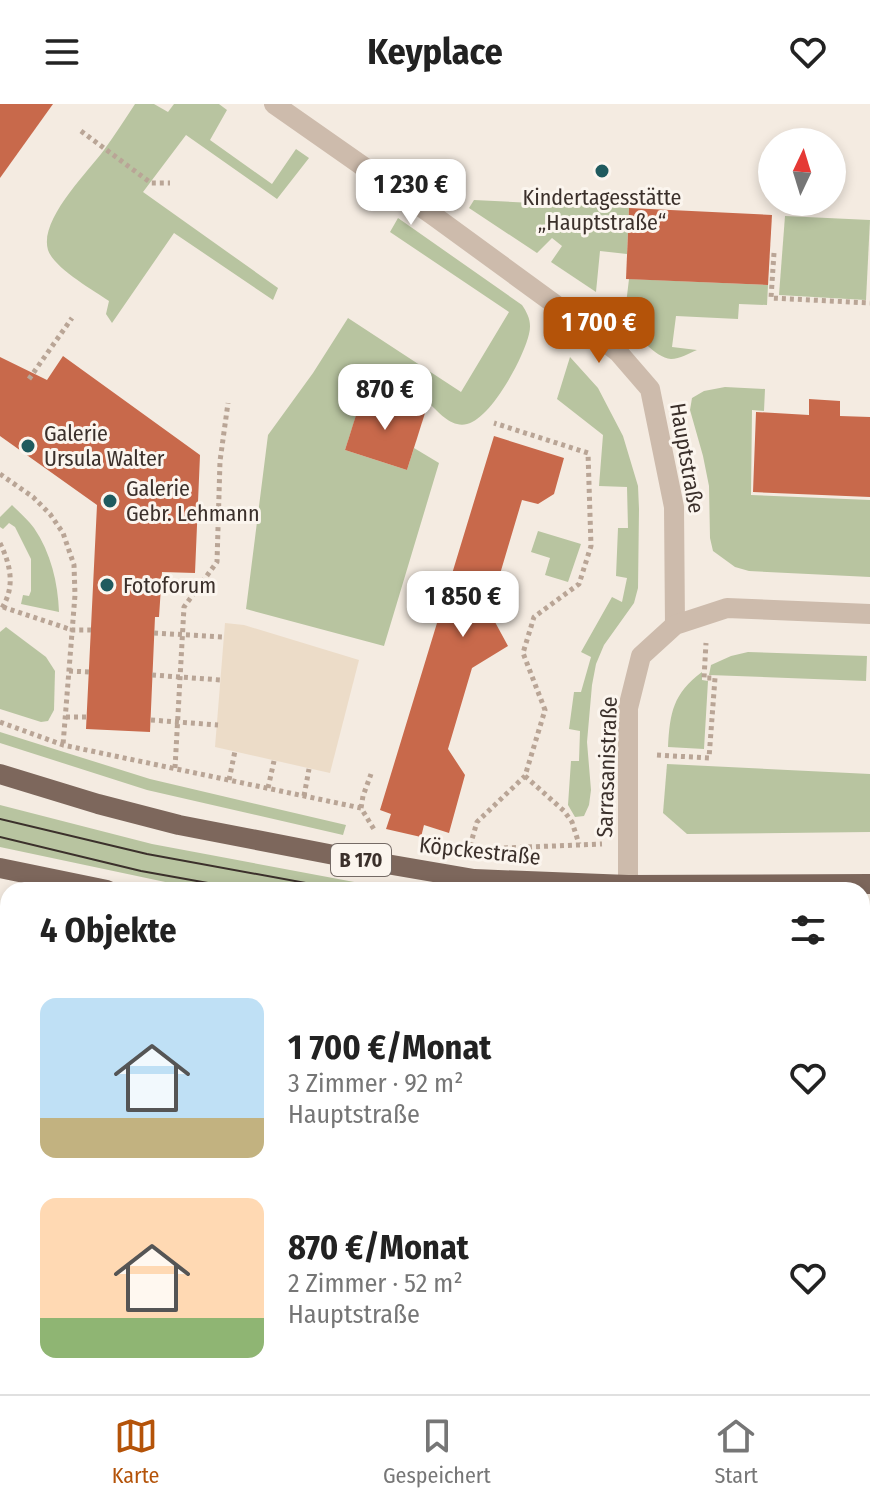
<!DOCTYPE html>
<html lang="de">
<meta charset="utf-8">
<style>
body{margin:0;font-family:"Fira Sans Condensed",sans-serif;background:#f6f6f6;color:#222;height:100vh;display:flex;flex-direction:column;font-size:30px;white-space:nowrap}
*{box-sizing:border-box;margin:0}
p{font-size:26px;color:#767676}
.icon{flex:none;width:44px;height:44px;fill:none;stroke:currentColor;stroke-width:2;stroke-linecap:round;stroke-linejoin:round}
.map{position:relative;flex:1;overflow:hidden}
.sheet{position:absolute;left:0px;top:778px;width:870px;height:512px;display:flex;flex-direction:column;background:#fff;border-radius:24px 24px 0 0;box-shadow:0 4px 12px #0003}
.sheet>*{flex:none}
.needle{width:52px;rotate:4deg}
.controls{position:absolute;left:758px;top:24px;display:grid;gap:16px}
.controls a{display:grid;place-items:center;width:88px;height:88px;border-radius:50%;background:#fff;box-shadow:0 4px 12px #0003;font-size:40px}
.price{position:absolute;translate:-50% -68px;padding:0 18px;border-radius:16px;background:#fff;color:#222;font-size:26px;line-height:52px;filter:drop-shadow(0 2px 4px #0008)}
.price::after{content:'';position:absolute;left:50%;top:48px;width:24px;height:18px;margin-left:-12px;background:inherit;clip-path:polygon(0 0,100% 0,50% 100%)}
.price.selected{background:#b45309;color:#fff}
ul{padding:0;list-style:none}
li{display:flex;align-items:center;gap:24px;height:200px;padding:0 40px}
li span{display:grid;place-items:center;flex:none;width:224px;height:160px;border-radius:16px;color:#555}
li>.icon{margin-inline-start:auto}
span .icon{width:96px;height:96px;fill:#fffc;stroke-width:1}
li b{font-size:34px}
h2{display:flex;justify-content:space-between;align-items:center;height:96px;padding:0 40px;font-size:34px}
header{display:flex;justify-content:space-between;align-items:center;height:104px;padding:0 40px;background:#fff;font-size:36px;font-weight:700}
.dock{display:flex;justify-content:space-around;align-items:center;height:112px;border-top:2px solid #e0e0e0;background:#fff;font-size:22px;color:#767676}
.dock a{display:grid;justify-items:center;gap:4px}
.dock .selected{color:#b45309}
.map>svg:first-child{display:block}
</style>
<header><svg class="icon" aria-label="menu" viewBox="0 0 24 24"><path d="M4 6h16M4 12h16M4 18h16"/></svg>Keyplace<svg class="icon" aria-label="heart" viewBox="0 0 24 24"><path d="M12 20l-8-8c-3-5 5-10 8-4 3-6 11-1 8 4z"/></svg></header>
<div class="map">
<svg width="870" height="1290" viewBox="0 0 870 1290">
<rect width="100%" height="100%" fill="#f4ebe1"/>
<!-- green -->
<g fill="#b8c4a0">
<path d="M135,0H154L168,8L174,0H219L227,6L210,36L272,80L296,45L309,54L277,95L186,31L143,88L278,184L273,196L174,129L112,219L106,210L109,197C93,186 54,164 48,146C39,116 87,69 104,46C115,31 125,15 135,0Z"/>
<path d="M474,96L629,104L627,150L600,147L596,188L551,158L562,142L552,134L537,149L469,104Z"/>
<path d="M785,112L870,116L866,196L779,191Z"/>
<path d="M398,114L522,201C528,210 532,218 529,230C524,253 491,315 467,320C452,324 439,309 430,300L425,309L363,290L345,346L407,366L414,344L439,359L384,542L246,505L268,331L313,269L348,214L461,288L509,208L390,128Z"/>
<path d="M629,175L768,181L767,201L739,200L738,215L676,212L672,243L697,246C689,249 680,255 671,255C655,254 635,228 624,217Z"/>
<path d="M570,253L598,284L623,332L638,382L639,405L638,484L634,499L604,541L596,560L592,581L587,638L591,686L589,701L584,712L575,713L568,701L571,657H579L580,627L569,625L574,588H581L591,553L581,548L612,493L622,498L627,474L616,472L618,424H628L627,383L599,382L603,331L557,295Z"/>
<path d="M725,283L765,285L764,307L752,306L751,391L870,396V473L749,467L735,463L713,447L710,434L709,382L703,352L690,306L692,294L704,287Z"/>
<path d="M12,401C19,408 28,416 34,424C51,449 58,479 59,508L21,500L23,491L29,492L31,487V455L15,423L9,419L3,425L0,423V413Z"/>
<path d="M538,427L581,440L568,478L545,471L550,454L531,448Z"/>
<path d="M6,523L46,553L55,567L54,606L48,617L41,618L0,605V528Z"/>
<path d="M748,548L867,552L866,577L709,571L711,561L731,552Z"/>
<path d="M702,568V576L708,577L704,645L668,643C670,608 673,590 702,568Z"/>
<path d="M0,628L150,675L346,721L343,731L147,686L0,639Z"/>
<path d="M667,660L870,670V728L687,730L663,709Z"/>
<path d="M0,701L152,740L397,786H203L0,743Z"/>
<path d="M213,1282H370L384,1284L385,1282L412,1285L413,1282H465L478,1284L479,1290H214Z"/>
</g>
<!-- plaza -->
<path fill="#ecdcc8" d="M225,519L244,521L359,556L330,669L215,643Z"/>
<!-- building -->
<g fill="#c8694b">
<path d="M0,0H53L0,74Z"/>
<path d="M629,104L772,111L768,181L626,175Z"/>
<path d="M63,252L200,351L195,469L162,468L159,513H155L150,628L86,625L97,401L0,332V253L47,276Z"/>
<path d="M363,289L425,309L407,366L345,346Z"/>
<path d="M809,295L840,297V312L870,313V393L753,388L756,308L809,311Z"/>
<path d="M494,332L564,354L554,390L538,400L522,396L489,507L508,542L472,564L448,645L465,671L449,729L424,721L421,733L386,725L391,710L380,706Z"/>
</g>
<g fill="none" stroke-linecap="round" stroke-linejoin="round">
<!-- path -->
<g stroke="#b9a596" stroke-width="5" stroke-dasharray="4 4" stroke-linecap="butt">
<path d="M81,27L151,79H170"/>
<path d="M774,149L771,194L870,199"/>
<path d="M29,275L72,214"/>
<path d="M0,370L33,393L50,410L63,429L74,461L75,491L63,641"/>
<path d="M0,439C11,462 16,484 0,507"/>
<path d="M3,503L72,526H91"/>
<path d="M154,529L224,533"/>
<path d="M69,567L89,568"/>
<path d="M152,571L221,576"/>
<path d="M66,613H86"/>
<path d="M151,616L218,621"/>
<path d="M0,618L63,641L361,704L375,727"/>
<path d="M657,651L709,654L715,574H704L706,539"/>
<path d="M175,664L184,503L217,458L220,357L228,299"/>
<path d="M525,672L564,707L572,718L579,740"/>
<path d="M229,676L235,647"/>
<path d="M268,684L274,657"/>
<path d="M304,692L309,665"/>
<path d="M361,704L363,692L371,670"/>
<path d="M470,742L477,718L525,672L545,606L523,549L534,513L579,480L591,442L588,349L494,319"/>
<path d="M504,744L602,740"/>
<path d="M120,1290L125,1282"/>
</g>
<!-- service -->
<g stroke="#cdbbac" stroke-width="18">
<path d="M0,1082L8,1085"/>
<path d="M0,1271L8,1273"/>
<path d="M36,1282L62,1290"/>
<path d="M184,1290V1282"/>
</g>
<!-- minor -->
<g stroke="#cdbbac" stroke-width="20">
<path d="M274,0L434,112L571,212L618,248L650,285L674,403L675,521"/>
<path d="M628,781V604L641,552L675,521L727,504L870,510"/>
</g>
<!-- primary -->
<g stroke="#7d675c" stroke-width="20">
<path d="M0,670L98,700L179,721L334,751L474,775L628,781L870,780"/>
<path d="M0,764L107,786"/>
<path d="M862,901L870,902"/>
</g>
<!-- tram -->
<g stroke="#3b302b" stroke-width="2">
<path d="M0,715L147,750L344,786"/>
<path d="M0,733L141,767L247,786"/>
<path d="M862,826H870"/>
<path d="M862,843H870"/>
</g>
</g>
<!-- markers -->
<g fill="#1f5a5e" stroke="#fbf5ee" stroke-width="3">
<circle cx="602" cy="67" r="8"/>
<circle cx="28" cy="342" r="8"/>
<circle cx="110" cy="397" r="8"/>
<circle cx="107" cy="481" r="8"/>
</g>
<g text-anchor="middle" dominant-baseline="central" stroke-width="6" stroke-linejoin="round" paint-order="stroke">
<!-- shield labels -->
<rect fill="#fbf5ee" stroke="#756b66" stroke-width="2" x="331" y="740" width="60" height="32" rx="6"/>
<g font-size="20" font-weight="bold" fill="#3b302b">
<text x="361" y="756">B 170</text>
</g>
<!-- poi labels -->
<g font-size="22" fill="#3b302b" stroke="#fbf5ee" text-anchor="start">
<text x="602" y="93" text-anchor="middle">Kindertagesstätte<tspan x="602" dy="25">„Hauptstraße“</tspan></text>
<text x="44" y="329">Galerie<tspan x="44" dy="25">Ursula Walter</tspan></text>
<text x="126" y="384">Galerie<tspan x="126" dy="25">Gebr. Lehmann</tspan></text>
<text x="123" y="481">Fotoforum</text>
</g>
<!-- street labels -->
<g font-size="22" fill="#3b302b" stroke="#fbf5ee">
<text transform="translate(687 354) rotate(80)">Hauptstraße</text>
<text transform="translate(607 663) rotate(-88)">Sarrasanistraße</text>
<text transform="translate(480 747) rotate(6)">Köpckestraße</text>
</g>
</g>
</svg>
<div class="controls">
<a><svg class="needle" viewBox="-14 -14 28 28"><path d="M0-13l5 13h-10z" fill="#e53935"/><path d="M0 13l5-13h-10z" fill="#767676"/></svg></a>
</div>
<b class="price" style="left:411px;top:123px">1 230 €</b>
<b class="price selected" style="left:599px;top:261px">1 700 €</b>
<b class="price" style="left:385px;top:328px">870 €</b>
<b class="price" style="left:463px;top:535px">1 850 €</b>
<section class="sheet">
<h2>4 Objekte<svg class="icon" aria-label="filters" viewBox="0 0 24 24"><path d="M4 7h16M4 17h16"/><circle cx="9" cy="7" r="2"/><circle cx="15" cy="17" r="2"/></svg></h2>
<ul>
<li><span style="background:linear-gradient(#bfe0f5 75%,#c2b280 0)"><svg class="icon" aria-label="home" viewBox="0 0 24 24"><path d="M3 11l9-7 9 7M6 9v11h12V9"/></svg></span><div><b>1 700 €/Monat</b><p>3 Zimmer · 92 m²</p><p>Hauptstraße</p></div><svg class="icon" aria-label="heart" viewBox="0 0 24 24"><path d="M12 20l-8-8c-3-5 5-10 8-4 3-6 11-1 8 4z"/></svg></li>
<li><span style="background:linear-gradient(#ffd9b3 75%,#8fb573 0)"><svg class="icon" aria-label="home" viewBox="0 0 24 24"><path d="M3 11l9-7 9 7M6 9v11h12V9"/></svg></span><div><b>870 €/Monat</b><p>2 Zimmer · 52 m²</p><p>Hauptstraße</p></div><svg class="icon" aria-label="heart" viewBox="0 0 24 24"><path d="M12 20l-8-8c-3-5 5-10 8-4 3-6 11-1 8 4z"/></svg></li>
</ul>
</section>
</div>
<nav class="dock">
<a class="selected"><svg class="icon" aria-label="map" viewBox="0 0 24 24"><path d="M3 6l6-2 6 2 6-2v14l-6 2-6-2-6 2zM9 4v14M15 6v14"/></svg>Karte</a>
<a><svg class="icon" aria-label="saved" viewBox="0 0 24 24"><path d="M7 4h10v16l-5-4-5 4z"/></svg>Gespeichert</a>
<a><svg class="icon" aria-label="home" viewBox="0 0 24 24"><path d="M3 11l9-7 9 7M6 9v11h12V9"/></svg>Start</a>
</nav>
